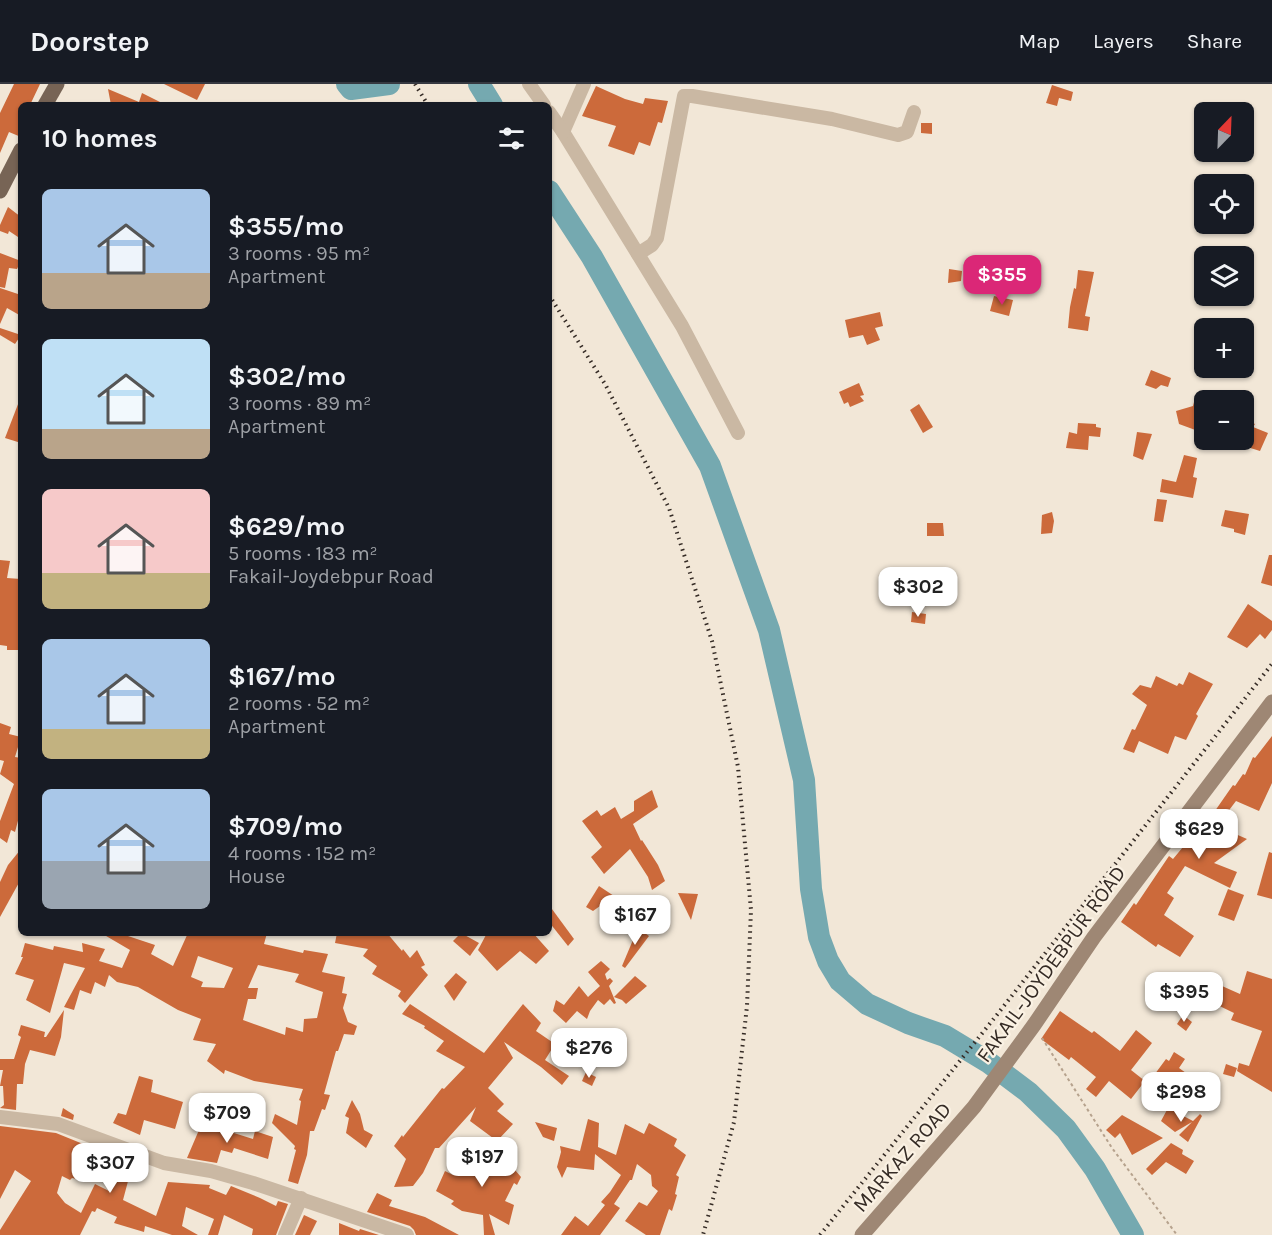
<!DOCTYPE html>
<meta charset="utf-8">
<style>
body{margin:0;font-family:Karla,sans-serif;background:#242831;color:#f1f3f6;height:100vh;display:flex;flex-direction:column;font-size:22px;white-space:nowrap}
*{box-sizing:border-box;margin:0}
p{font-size:20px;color:#9ea1a6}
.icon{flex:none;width:33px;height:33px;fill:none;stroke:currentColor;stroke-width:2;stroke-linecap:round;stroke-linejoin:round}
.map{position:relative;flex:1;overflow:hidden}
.sheet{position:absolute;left:18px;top:18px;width:534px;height:834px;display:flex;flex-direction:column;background:#171b24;border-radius:9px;box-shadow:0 2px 4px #0004}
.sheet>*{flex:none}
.needle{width:39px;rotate:23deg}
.tools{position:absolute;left:1194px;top:18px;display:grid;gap:12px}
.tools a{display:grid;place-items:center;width:60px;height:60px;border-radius:9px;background:#171b24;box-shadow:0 2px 4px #0004;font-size:30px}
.price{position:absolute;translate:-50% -51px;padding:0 14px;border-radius:12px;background:#fff;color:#222;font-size:20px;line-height:39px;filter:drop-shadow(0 2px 3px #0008)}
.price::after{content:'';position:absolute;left:50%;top:36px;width:18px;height:14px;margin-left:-9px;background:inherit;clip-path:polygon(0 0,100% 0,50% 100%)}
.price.active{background:#db2777;color:#fff}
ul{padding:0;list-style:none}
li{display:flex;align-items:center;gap:18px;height:150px;padding:0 24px}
li span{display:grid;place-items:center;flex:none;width:168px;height:120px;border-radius:9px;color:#555}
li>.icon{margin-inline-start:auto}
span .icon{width:72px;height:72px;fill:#fffc;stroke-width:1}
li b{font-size:26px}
h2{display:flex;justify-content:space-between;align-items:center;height:72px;padding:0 24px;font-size:26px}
header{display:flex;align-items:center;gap:36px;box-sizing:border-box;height:84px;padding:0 30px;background:#171b24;border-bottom:2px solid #363941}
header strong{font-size:28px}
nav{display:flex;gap:33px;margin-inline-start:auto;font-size:21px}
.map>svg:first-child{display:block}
</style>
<header>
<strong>Doorstep</strong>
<nav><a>Map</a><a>Layers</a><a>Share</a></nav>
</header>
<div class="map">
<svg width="1272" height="1151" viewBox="0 0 1272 1151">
<rect width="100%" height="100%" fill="#f2e7d7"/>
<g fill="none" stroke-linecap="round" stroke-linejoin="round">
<!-- river -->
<g stroke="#75a9b0" stroke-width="22">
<path d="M347,0L351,5L389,0"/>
<path d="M479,0L492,21"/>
<path d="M549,107L592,173L710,382L769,546L804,696L811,805L819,853L828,877L840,897L867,920L908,939L945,952L988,978L1028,1008L1066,1045L1095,1085L1133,1151"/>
</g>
</g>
<!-- building -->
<g fill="#cc6a3b" fill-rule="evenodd">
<path d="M14,0H40L30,21H21V53L9,48L0,69V29Z"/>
<path d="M164,0H205L197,16Z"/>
<path d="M1052,1L1073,8L1071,17L1059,14L1057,22L1046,19Z"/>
<path d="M596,2L625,15L643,20L645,14L668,17L662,39L658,38L650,62L639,58L634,71L608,62L616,42L582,32Z"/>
<path d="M108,5L139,18L142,9L166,21H111Z"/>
<path d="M921,39H932V50L921,49Z"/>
<path d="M8,123L21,133V155L9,147L8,150L0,147V141Z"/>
<path d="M0,169L21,177L17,185L9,184L5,204L0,203Z"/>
<path d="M949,185L962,187L961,197L948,199Z"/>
<path d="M1078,186L1094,188L1085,232L1090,233L1088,247L1068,244L1070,223L1074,204L1076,205Z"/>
<path d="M0,204L21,211V232L7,224L0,240Z"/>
<path d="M994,212L1013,216L1009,232L990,227Z"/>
<path d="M880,228L883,242L875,244L880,256L867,261L863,251L849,254L845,236Z"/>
<path d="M0,244L21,251L15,260L0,251Z"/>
<path d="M1151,286L1171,294L1168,303L1161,301L1156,305L1145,301Z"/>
<path d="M859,299L864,311L860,312L864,317L850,323L848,318L844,320L839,308Z"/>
<path d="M20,315L21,316V359L5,354Z"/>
<path d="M1194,318L1204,321L1198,347L1179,340L1176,327L1193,322Z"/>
<path d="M919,320L933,343L923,349L910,326Z"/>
<path d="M1244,335L1255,340L1253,343L1268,349L1260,367L1244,362V363Z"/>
<path d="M1078,339L1096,340V343L1101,344L1100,353L1089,352L1088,366L1066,364L1069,348L1077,350Z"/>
<path d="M1137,348L1152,350L1143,376L1133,372Z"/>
<path d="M1184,371L1197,374L1193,393L1197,394L1193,414L1160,408L1162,395L1176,398Z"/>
<path d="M1157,415L1167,416L1163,438L1154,437Z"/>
<path d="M1225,426L1249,430L1245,451L1234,448V445L1221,442Z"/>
<path d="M1052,428L1054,437L1052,449L1041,450L1042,431Z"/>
<path d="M927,439H943L944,452H927Z"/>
<path d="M1269,471H1272V502L1261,499Z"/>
<path d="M0,476L10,477L7,494L21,495V566H7V562L0,561Z"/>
<path d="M939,495L954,498L950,518L935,516Z"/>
<path d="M1248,520L1272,537V546L1265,555L1260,550L1247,564L1227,553Z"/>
<path d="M912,528L926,530L925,540L911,538Z"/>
<path d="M1189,588L1213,600L1196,630L1198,632L1186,656L1175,652L1168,670L1139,657L1134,669L1123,665L1132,645L1135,646L1147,621L1132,610L1140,601L1151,604L1156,592L1177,602L1179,599L1183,601Z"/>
<path d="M0,639L11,643L9,650L21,653L15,673L21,674V734L19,733L15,748L11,746L7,759L0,754V737L14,700L0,690L4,677L0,676Z"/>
<path d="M1272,652V699L1259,727L1236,717L1217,742L1247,755L1214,779L1237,788L1230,804L1185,782L1167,809L1174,814L1164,831L1194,852L1180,873L1158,860L1156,863L1121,838L1134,819L1136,821L1169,772L1173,775L1198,745L1201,747L1233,701L1235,702L1243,690L1245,691L1253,673L1255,674Z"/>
<path d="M652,706L658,723L633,740L641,757L642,756L658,781L665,797L652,806L648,793L630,765L604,790L591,773L602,763L582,737L597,726L601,732L615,723L621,735L634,727V717Z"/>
<path d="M21,765V795L0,833V798L8,781Z"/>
<path d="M1269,768L1272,769V815L1257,811Z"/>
<path d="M599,802L614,812L593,827L586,823Z"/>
<path d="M1228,805L1244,811L1234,837L1218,831Z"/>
<path d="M678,809L698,810L691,836Z"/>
<path d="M549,821L574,855L568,862L549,838Z"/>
<path d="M638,844L649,852L625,884L622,882Z"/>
<path d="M101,849H129L128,852L155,861L151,870L173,882L188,849H267L264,860L303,869L304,866L328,870L322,888L345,893L342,909L347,910L343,924L348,938L357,942L354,951L344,950L338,967H336L324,1010L330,1011L325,1026L322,1025L314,1047H310L307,1071L298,1100L288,1097L296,1066L294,1065L295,1062L272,1039L275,1030L297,1041L301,1017L299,1016L303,1005L254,997L225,986L224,990L207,977L216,960L193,956L201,935L178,926L138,903L117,898L109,891L105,903L95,898L91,910L80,906L74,926L64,923L85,884L64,879L50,929L26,916L34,896L15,890L23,873H21L25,859L53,866L54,862L83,868L82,859L105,865L99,877L122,884L130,866ZM198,872L233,884L224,904L201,903L203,898L191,893ZM258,881L299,890L295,898L323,908L317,934L304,935L303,948L286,943L285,951L243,936L248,915H256L258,904H248Z"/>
<path d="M337,849H387L402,867L403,865L410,874L417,866L425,881L421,883L428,891L405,919L398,912L401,907L372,890L377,882L363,872L368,865L335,859Z"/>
<path d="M461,849L479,859L470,872L453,857Z"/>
<path d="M487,849H533L549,867L536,880L520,867L497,887L478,866Z"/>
<path d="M601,877L610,885L605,890L607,896L610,894L613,897L609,902L616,919L614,920L610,915L604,921L598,916L590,927L587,935L577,927L566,939L553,927L556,916L564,921L579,902L588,913L600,902L588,888Z"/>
<path d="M1247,887L1272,895V1008L1237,987L1239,979L1249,982L1262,947L1231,936L1234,929L1205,915L1213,898L1240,910Z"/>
<path d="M456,889L467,898L454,917L444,902Z"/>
<path d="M635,892L647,902L626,920L622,916L614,913Z"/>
<path d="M410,920L484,969L523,920L541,939L536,947L555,960L545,976L569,992L562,1001L541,983L504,958L513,974L488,1004L504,1020L497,1027L513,1040L497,1057L470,1037L476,1023L439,1064H435L423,1089L413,1102L394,1103L406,1075L394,1062L402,1051L403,1053L442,1004L444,1005L465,983L436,967L444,957L424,944L425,942L402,930Z"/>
<path d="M64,926L61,953L55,972L30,966L25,980L23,1000H17L16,1026L0,1024L4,1021L3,1002H0L3,986H0V975H14L21,953L18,951L21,941L45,948L44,953H46Z"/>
<path d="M1060,927L1092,949L1094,947L1120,967L1136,946L1152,959L1131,986L1145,997L1131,1015L1109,997L1096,1013L1086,1005L1096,993L1071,973L1069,976L1041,955Z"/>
<path d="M1183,931L1192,938L1186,947L1177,940Z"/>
<path d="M1174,968L1185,975L1179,984L1186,989L1170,1013L1149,998L1166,975L1169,977Z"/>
<path d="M1226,980L1237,984L1234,993L1223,990Z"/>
<path d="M586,988L596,993L592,1002L582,997Z"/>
<path d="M139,992L153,996L151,1008L183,1018L175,1045L144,1036L140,1051L113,1039L118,1029L126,1031Z"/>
<path d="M352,1016L360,1030L364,1046L373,1051L366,1064L346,1049L349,1034L345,1032Z"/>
<path d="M63,1024L74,1031L73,1036L61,1032Z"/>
<path d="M1168,1024L1193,1037L1200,1030L1202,1032L1188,1058L1179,1051L1192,1038L1175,1048L1161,1037Z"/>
<path d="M1122,1031L1163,1054L1132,1071L1120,1049L1115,1054L1106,1046Z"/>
<path d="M588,1035L599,1039L598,1063L616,1071L625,1040L644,1050L649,1039L677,1055L674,1062L686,1071L676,1091L679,1093L675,1110L677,1111L672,1127L669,1125L660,1151H646L625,1137L639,1118L647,1122L658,1107L652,1102L651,1091L637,1080L632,1096H630L614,1120L620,1124L600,1151H561L575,1132L588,1142L605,1121L601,1118L610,1108L621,1091L595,1070L594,1086L567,1083L562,1094L557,1083L561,1068L560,1062L580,1067Z"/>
<path d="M535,1038L557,1044L554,1057L543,1053Z"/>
<path d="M202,1039L253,1055L255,1047L273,1053L268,1075L234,1064L232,1069L221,1066L217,1079L187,1074Z"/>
<path d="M0,1042L56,1049L88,1062L81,1077L83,1079L80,1082L95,1087L91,1098L72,1094L70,1096L62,1092L57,1109L65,1119L81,1129L95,1100L111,1108L122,1081L131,1086L123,1116L156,1132L168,1098L210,1101L209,1104L226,1111L231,1102L260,1114L276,1122L278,1117L288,1120L276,1151H252L253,1145L224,1131L218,1151H208L214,1135L186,1123L182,1142L198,1151H172L145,1142L144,1148L114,1139L117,1133L97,1124L95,1128L92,1127L80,1151H0V1146L31,1097L15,1086L0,1115Z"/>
<path d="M1171,1059L1183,1066L1182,1070L1194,1077L1186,1090L1166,1078L1152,1091L1146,1085Z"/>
<path d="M470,1065L486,1079L493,1069L509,1079L521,1093L517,1101L514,1099L505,1117L514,1121L509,1141L489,1130L495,1151H484L483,1131L462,1127L451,1120L454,1117L436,1107L445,1087L453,1091Z"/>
<path d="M377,1109L392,1116L389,1122L425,1133L459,1151H416L414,1146L410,1142L367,1128Z"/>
<path d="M304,1131L317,1137L310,1151H295Z"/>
<path d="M339,1139L359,1147L360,1145L379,1151H339Z"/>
</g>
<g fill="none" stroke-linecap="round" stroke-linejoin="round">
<!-- path -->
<path stroke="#b6a28d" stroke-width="2" stroke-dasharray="3 3" stroke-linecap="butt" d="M1042,954L1112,1064L1177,1151"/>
<!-- street -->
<g stroke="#cab8a3" stroke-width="14">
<path d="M529,0L544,21"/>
<path d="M584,0L563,48L682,242L738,349"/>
<path d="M549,28L563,48"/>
<path d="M638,170L652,161L657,154L684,12H692L832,35L898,51L907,48L914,28"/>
<path d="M0,1033L58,1040L164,1079L211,1087L253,1099L407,1151"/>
<path d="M285,1151L301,1114"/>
</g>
<!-- secondary -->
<path stroke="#9e8774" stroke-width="15" d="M862,1151L974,1023L1034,941L1094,853L1272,618"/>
<!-- primary -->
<g stroke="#776455" stroke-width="15">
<path d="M45,21L57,0"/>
<path d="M0,107L21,66"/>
</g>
<!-- rail -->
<g stroke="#352b25" stroke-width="4" stroke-dasharray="1.5 4.5" stroke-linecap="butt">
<path d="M415,0L428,21"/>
<path d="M549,211L605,300L669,424L712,557L738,683L751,826L747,922L734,1038L703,1151"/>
<path d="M820,1151L996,932L1272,580"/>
</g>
</g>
<g text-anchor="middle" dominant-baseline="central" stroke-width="4.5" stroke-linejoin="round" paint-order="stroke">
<!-- street labels -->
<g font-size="21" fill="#352b25" stroke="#faf1e3">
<text transform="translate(1051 880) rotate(-54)">FAKAIL-JOYDEBPUR ROAD</text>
<text transform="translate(902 1073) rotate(-49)">MARKAZ ROAD</text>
</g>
</g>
</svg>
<div class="tools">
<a><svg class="needle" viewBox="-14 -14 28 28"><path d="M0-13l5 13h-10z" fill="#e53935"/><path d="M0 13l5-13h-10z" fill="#9ea1a6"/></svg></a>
<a><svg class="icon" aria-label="locate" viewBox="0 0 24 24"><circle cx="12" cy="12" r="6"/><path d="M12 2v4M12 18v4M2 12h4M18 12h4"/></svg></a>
<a><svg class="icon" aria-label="layers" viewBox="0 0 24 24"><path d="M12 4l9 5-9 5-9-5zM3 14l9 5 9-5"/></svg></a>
<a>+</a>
<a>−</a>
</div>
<b class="price active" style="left:1002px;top:222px">$355</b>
<b class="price" style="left:918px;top:534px">$302</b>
<b class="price" style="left:1199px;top:776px">$629</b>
<b class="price" style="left:635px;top:862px">$167</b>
<b class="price" style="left:1184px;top:939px">$395</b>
<b class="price" style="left:589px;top:995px">$276</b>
<b class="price" style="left:1181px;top:1039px">$298</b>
<b class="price" style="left:227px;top:1060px">$709</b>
<b class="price" style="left:482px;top:1104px">$197</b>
<b class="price" style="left:110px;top:1110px">$307</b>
<section class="sheet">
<h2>10 homes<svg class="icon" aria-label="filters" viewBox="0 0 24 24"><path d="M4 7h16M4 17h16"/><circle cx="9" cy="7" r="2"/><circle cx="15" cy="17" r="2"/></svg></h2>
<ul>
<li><span style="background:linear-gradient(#a9c7e8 70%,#b9a48a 0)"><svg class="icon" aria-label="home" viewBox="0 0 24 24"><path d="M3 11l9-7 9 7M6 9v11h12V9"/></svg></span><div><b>$355/mo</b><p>3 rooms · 95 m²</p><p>Apartment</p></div></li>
<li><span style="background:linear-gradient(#bfe0f5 75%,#b9a48a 0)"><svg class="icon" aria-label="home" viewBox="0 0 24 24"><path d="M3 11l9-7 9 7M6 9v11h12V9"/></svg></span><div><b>$302/mo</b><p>3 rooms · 89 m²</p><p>Apartment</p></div></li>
<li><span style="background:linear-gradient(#f6c9c9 70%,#c2b280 0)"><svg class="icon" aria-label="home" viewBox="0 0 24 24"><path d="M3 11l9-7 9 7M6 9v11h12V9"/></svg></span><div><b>$629/mo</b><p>5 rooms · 183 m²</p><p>Fakail-Joydebpur Road</p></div></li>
<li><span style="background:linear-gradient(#a9c7e8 75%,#c2b280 0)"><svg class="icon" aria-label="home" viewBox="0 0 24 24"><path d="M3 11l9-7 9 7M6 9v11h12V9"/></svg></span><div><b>$167/mo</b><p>2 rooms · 52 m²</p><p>Apartment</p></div></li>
<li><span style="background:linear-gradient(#a9c7e8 60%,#9aa5b1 0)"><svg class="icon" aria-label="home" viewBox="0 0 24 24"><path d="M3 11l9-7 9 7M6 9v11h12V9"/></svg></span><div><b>$709/mo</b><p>4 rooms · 152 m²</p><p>House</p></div></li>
</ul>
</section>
</div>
